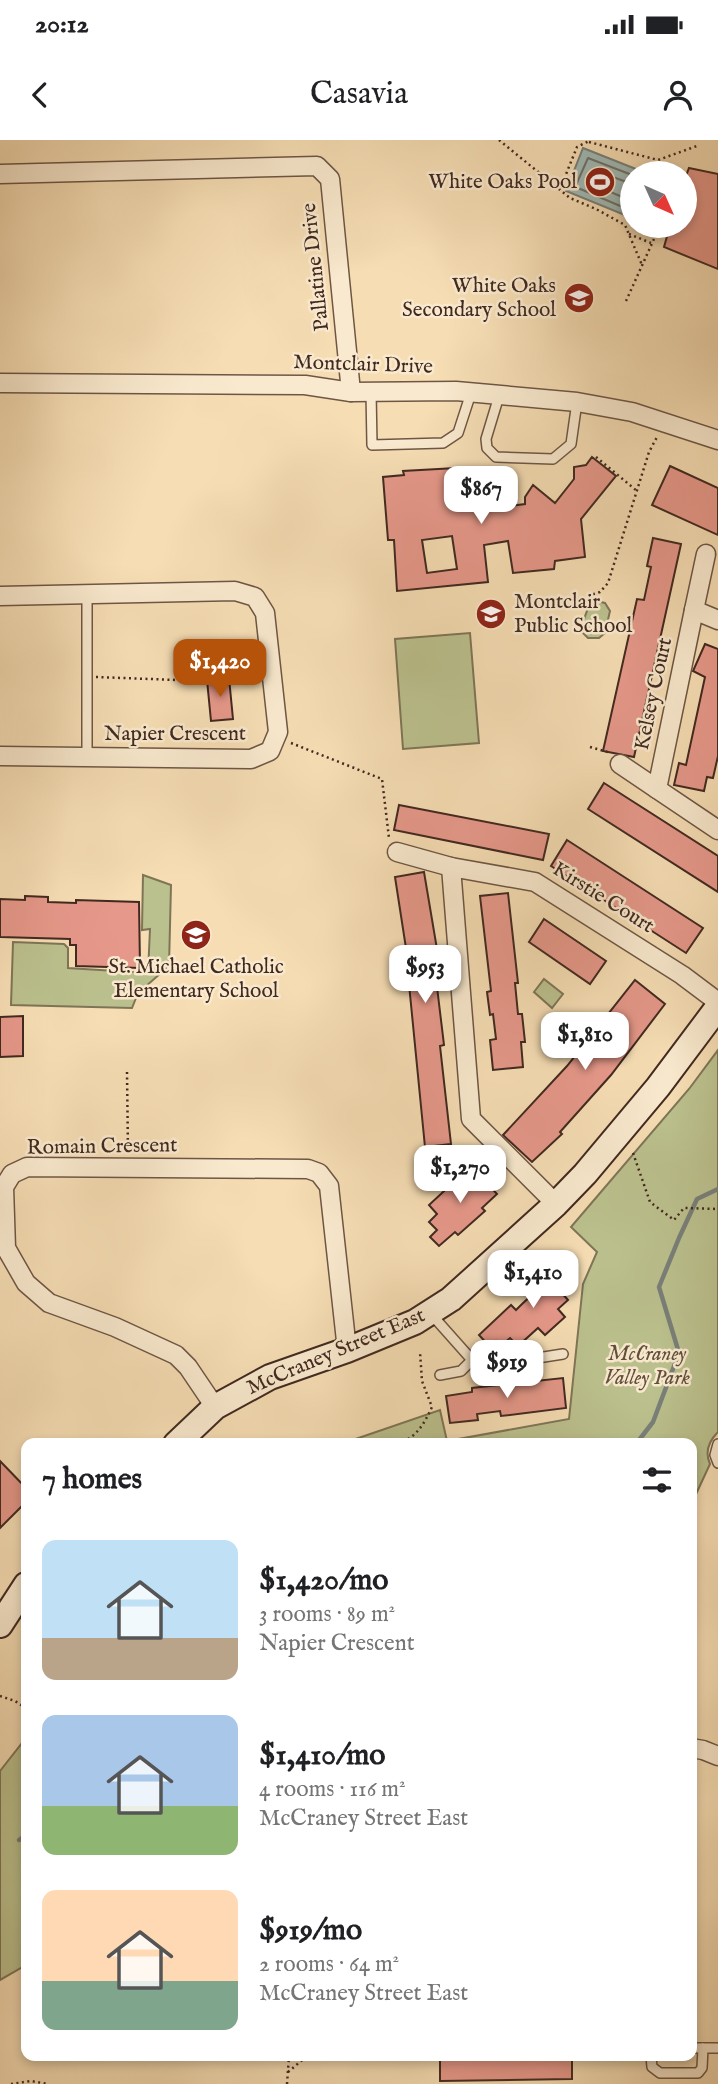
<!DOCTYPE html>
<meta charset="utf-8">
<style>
body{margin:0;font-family:"IM FELL English",serif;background:#f2f2f2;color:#202124;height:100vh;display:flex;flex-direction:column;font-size:26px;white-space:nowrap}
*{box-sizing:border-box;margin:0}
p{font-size:23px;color:#757577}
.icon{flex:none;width:38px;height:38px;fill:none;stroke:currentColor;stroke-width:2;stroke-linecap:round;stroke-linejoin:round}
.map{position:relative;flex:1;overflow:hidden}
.panel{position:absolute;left:21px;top:1298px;width:676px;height:623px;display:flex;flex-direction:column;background:#fff;border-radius:14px;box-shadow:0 4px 10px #0003}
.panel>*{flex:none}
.needle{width:46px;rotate:135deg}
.fabs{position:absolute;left:620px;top:21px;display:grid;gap:14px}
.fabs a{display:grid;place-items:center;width:77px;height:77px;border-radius:50%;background:#fff;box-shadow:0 4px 10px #0003;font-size:35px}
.price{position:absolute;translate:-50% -60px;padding:0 16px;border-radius:14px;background:#fff;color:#222;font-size:23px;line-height:46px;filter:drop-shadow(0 2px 4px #0008)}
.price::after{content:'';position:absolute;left:50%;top:42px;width:21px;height:16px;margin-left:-10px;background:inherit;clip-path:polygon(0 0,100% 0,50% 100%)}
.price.selected{background:#b45309;color:#fff}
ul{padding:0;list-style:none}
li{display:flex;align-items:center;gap:21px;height:175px;padding:0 21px}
li span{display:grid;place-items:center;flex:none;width:196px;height:140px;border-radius:14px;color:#555}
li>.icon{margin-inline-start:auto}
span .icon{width:84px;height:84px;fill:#fffc;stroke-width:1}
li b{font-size:30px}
h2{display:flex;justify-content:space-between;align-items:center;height:84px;padding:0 21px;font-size:30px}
.status{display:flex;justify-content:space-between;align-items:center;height:49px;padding:0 35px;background:#fff;direction:ltr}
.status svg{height:19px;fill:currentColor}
header{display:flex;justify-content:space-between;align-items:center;height:91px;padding:0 21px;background:#fff;font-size:32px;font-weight:600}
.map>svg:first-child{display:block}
</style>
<div class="status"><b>20:12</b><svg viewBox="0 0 49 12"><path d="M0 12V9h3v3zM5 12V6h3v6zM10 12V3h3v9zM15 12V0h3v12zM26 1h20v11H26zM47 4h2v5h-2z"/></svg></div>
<header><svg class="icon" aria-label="back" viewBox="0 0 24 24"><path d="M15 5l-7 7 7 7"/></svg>Casavia<svg class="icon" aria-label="person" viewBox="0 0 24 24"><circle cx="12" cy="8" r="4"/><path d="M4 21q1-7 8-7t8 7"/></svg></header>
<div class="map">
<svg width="718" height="1944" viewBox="0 0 718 1944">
<rect width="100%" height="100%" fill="#f6ddb4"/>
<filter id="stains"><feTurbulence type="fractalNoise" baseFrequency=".00286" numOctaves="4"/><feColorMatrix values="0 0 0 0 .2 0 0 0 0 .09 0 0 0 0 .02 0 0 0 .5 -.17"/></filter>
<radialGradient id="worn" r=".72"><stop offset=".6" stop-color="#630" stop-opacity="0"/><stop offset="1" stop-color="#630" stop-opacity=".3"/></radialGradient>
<!-- green -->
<g fill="#bbc18e" stroke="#7e7557" stroke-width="2">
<path d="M591,460L605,463L610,471L605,493L599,498H588L580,490Z"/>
<path d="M470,493L479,603L403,609L395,499Z"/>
<path d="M143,735L171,745L169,826L138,853L132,868L11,865L13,802L64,804L68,808V828L148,833L150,789L142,790Z"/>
<path d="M544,839L563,854L552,868L534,852Z"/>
<path d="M718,910V1292C709,1301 704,1311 710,1324L691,1365V1304H341L440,1270L447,1301L569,1279L583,1144L597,1112L571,1087L689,949Z"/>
<path d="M26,1598V1825L0,1840V1631Z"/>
</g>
<!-- water -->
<path fill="#9fbab6" stroke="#79807a" stroke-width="2" d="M583,8L646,33H632V78L566,51Z"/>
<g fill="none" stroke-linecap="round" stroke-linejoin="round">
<!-- shore -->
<g stroke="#70726b" stroke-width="2">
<path d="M632,35L588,18L576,45L578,48L632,71"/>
<path d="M632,44L594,30L591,31L587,40L589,43L632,61"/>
</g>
<!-- stream -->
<g stroke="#79807a" stroke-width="4.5">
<path d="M636,1304L653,1282L679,1213L659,1147L679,1098L697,1059L718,1049"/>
<path d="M19,1700L26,1695"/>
</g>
</g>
<!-- building -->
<g fill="#e6988a" stroke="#412920" stroke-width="2" fill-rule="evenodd">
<path d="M689,28L718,34V129L664,107L670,86H684V41Z"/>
<path d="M592,317L616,336L581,379L585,417L555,421L554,429L513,433L508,401L484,405L488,442L397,451L394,400H388L383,337L404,335L403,331L474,327L478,370L525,364V357L533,345L555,363L574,339V327L586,325ZM452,396L457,429L427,433L422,400Z"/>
<path d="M670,326L718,348V395L652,365Z"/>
<path d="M653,398L681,404L634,617L603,611L637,459L644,460L651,427L647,426Z"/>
<path d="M705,504L718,509V616L713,638L707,637L704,651L674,645L679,623L686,625L705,537L693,531Z"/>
<path d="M229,538L233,579L211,581L207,540Z"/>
<path d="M604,643L718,716V752L588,669Z"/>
<path d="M399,665L549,694L543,720L394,690Z"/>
<path d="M567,700L703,788L686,813L551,726Z"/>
<path d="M424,732L439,821L434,822L444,905L440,906L451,1004L425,1007L408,834H410L395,737Z"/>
<path d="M508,753L518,843H515L518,874H522L525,902H521L523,927L493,930L490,900L496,899L493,874L490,875L487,852L491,851L480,756Z"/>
<path d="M25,756L48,757V762L76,763V760L139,762L140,828L76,826V805H70V799L0,797V759L25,760Z"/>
<path d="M544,779L606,821L590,844L529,802Z"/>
<path d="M635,840L665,864L611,935L560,992L562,994L532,1022L503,995L567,926Z"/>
<path d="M23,876V916L0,917V877Z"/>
<path d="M471,1026L497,1054L482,1068L485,1071L458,1095L455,1092L439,1106L430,1097L437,1090L429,1082L437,1074L429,1065Z"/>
<path d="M563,1119L574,1132L567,1138L572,1143L561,1152L568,1160L558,1169L565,1177L545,1195L538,1188L518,1206L510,1198L501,1206L496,1201L490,1207L479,1195L511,1165L516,1170L521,1165L536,1151L533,1146Z"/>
<path d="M563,1238L566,1268L501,1276L500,1271L477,1274L478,1280L450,1283L446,1256L472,1252V1248Z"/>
<path d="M0,1321L26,1348V1362L0,1388Z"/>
<path d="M440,1916H572V1939L440,1941Z"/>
</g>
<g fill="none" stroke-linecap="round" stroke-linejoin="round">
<!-- lane casing -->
<g stroke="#6e5645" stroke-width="12">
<g id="lane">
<path d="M371,252L372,305L443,303L458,293L471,253"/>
<path d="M499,256L486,299L487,308L496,317L553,319L571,304L577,262"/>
<path d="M87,455V616"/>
<path d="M432,1175L472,1220L493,1225L563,1214"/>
<path d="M440,1235L461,1231L472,1220"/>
<path d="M718,1304L715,1315L718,1323"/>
<path d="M691,1908H718"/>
<path d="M651,1916L652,1927L660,1933H698L702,1928L703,1908"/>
</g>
</g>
<!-- street casing -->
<g stroke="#6e5645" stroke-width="21">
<g id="street">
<path d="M0,34L317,26L330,39L351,252"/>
<path d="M0,243L305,245L351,252L456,251L577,262L632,272L718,300"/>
<path d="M0,456L235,451L255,457L265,473L278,592L270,611L251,619L0,616"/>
<path d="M694,470L706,414"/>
<path d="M718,480L694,470L657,649L718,690"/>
<path d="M620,624L657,649"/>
<path d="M397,712L451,727"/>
<path d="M556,1064L471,979L451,727L535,742L682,835L718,862"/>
<path d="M215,1267L188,1227L176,1215L115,1187L49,1163L26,1143L6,1108L4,1047L12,1034L27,1027L308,1029L319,1033L329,1046L347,1210"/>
<path d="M691,1608L703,1610L718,1616"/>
</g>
</g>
<!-- secondary casing -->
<g stroke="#412920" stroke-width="28">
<g id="secondary">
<path d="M176,1304L215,1267L270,1237L347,1210L415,1182L451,1159L556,1064L585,1034L658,947L718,867"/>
<path d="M0,1485L26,1445"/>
</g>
</g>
<!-- path -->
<g stroke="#412920" stroke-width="2.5" stroke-dasharray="2 3.5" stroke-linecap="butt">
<path d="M499,0L570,58L596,69L625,85L642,125"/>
<path d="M589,2L658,20L697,6"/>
<path d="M560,49L577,7L589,1"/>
<path d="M629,94L651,103"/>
<path d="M626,161L654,99"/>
<path d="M596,317L637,351"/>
<path d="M572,461L600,452L608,443L649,312L657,297"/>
<path d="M96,537L177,540"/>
<path d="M291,603L382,639L389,698"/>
<path d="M590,607L611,613"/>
<path d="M127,932L128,1012"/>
<path d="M633,1013L650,1062L674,1080L684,1068L718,1069"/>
<path d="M398,1304C417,1297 424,1284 432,1267L422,1241L420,1212"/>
<path d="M0,1556L15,1561L26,1568"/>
<path d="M288,1932L307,1916"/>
<path d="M11,1944L31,1941L48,1944"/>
<path d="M287,1944L289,1916"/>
</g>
<!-- lane -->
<use href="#lane" stroke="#f9e9ce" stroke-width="9"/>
<!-- street -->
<use href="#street" stroke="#f9e9ce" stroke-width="18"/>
<!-- secondary -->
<use href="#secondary" stroke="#f9e9ce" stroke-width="24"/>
</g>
<!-- icons -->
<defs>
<g id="stadium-disc" transform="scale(1.575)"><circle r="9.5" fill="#8f2418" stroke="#f9e9ce"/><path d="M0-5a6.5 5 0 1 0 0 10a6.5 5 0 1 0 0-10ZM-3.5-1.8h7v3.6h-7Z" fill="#fff"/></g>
<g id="school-disc" transform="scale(1.575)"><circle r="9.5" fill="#8f2418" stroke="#f9e9ce"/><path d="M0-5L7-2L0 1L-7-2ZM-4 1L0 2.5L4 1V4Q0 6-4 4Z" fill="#fff"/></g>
</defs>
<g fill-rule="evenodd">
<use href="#stadium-disc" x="600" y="42"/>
<use href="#school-disc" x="579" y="158"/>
<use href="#school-disc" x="491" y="474"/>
<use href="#school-disc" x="196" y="795"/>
</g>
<g text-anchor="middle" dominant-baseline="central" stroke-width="5" stroke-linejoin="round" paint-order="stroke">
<!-- poi labels -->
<g font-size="21" fill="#412920" stroke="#f9e9ce" text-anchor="end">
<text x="577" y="42">White Oaks Pool</text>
<text x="556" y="146">White Oaks<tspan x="556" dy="24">Secondary School</tspan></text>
<text x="514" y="462" text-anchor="start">Montclair<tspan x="514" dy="24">Public School</tspan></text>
<text x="196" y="827" text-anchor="middle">St. Michael Catholic<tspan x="196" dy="24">Elementary School</tspan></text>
</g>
<!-- street labels -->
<g font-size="21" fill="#412920" stroke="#f9e9ce">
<text transform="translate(316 127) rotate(-96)">Pallatine Drive</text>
<text transform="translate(363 225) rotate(2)">Montclair Drive</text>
<text transform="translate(654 554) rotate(-78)">Kelsey Court</text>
<text x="175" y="594">Napier Crescent</text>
<text transform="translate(603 758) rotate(32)">Kirstie Court</text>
<text transform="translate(102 1007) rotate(-1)">Romain Crescent</text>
<text transform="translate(336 1212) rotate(-23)">McCraney Street East</text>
</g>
<!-- park labels -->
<g font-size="21" font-style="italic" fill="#604f3c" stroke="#f9e9ce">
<text x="647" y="1214">McCraney<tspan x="647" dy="24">Valley Park</tspan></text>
</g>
</g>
<rect width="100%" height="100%" filter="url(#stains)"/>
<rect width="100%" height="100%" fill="url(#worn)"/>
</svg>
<div class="fabs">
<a><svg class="needle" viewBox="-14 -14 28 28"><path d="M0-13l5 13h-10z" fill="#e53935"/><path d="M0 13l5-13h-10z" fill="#757577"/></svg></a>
</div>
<b class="price" style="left:481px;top:386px">$867</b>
<b class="price selected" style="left:220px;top:559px">$1,420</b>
<b class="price" style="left:425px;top:865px">$953</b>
<b class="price" style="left:585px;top:932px">$1,810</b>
<b class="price" style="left:460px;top:1065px">$1,270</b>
<b class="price" style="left:533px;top:1170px">$1,410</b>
<b class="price" style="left:507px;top:1260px">$919</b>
<section class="panel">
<h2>7 homes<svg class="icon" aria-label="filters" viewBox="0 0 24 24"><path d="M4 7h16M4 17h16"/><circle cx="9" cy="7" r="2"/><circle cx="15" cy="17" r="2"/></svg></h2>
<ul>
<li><span style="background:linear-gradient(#bfe0f5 70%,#b9a48a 0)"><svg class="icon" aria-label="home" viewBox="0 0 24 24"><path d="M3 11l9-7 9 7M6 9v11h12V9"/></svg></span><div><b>$1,420/mo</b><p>3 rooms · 89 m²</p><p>Napier Crescent</p></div></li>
<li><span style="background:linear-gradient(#a9c7e8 65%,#8fb573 0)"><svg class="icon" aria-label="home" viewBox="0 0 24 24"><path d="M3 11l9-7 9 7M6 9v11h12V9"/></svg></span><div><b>$1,410/mo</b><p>4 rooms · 116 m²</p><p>McCraney Street East</p></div></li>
<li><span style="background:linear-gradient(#ffd9b3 65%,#7fa58c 0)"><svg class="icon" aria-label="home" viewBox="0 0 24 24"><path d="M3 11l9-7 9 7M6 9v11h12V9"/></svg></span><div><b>$919/mo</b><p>2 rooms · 64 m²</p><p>McCraney Street East</p></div></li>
</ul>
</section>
</div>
